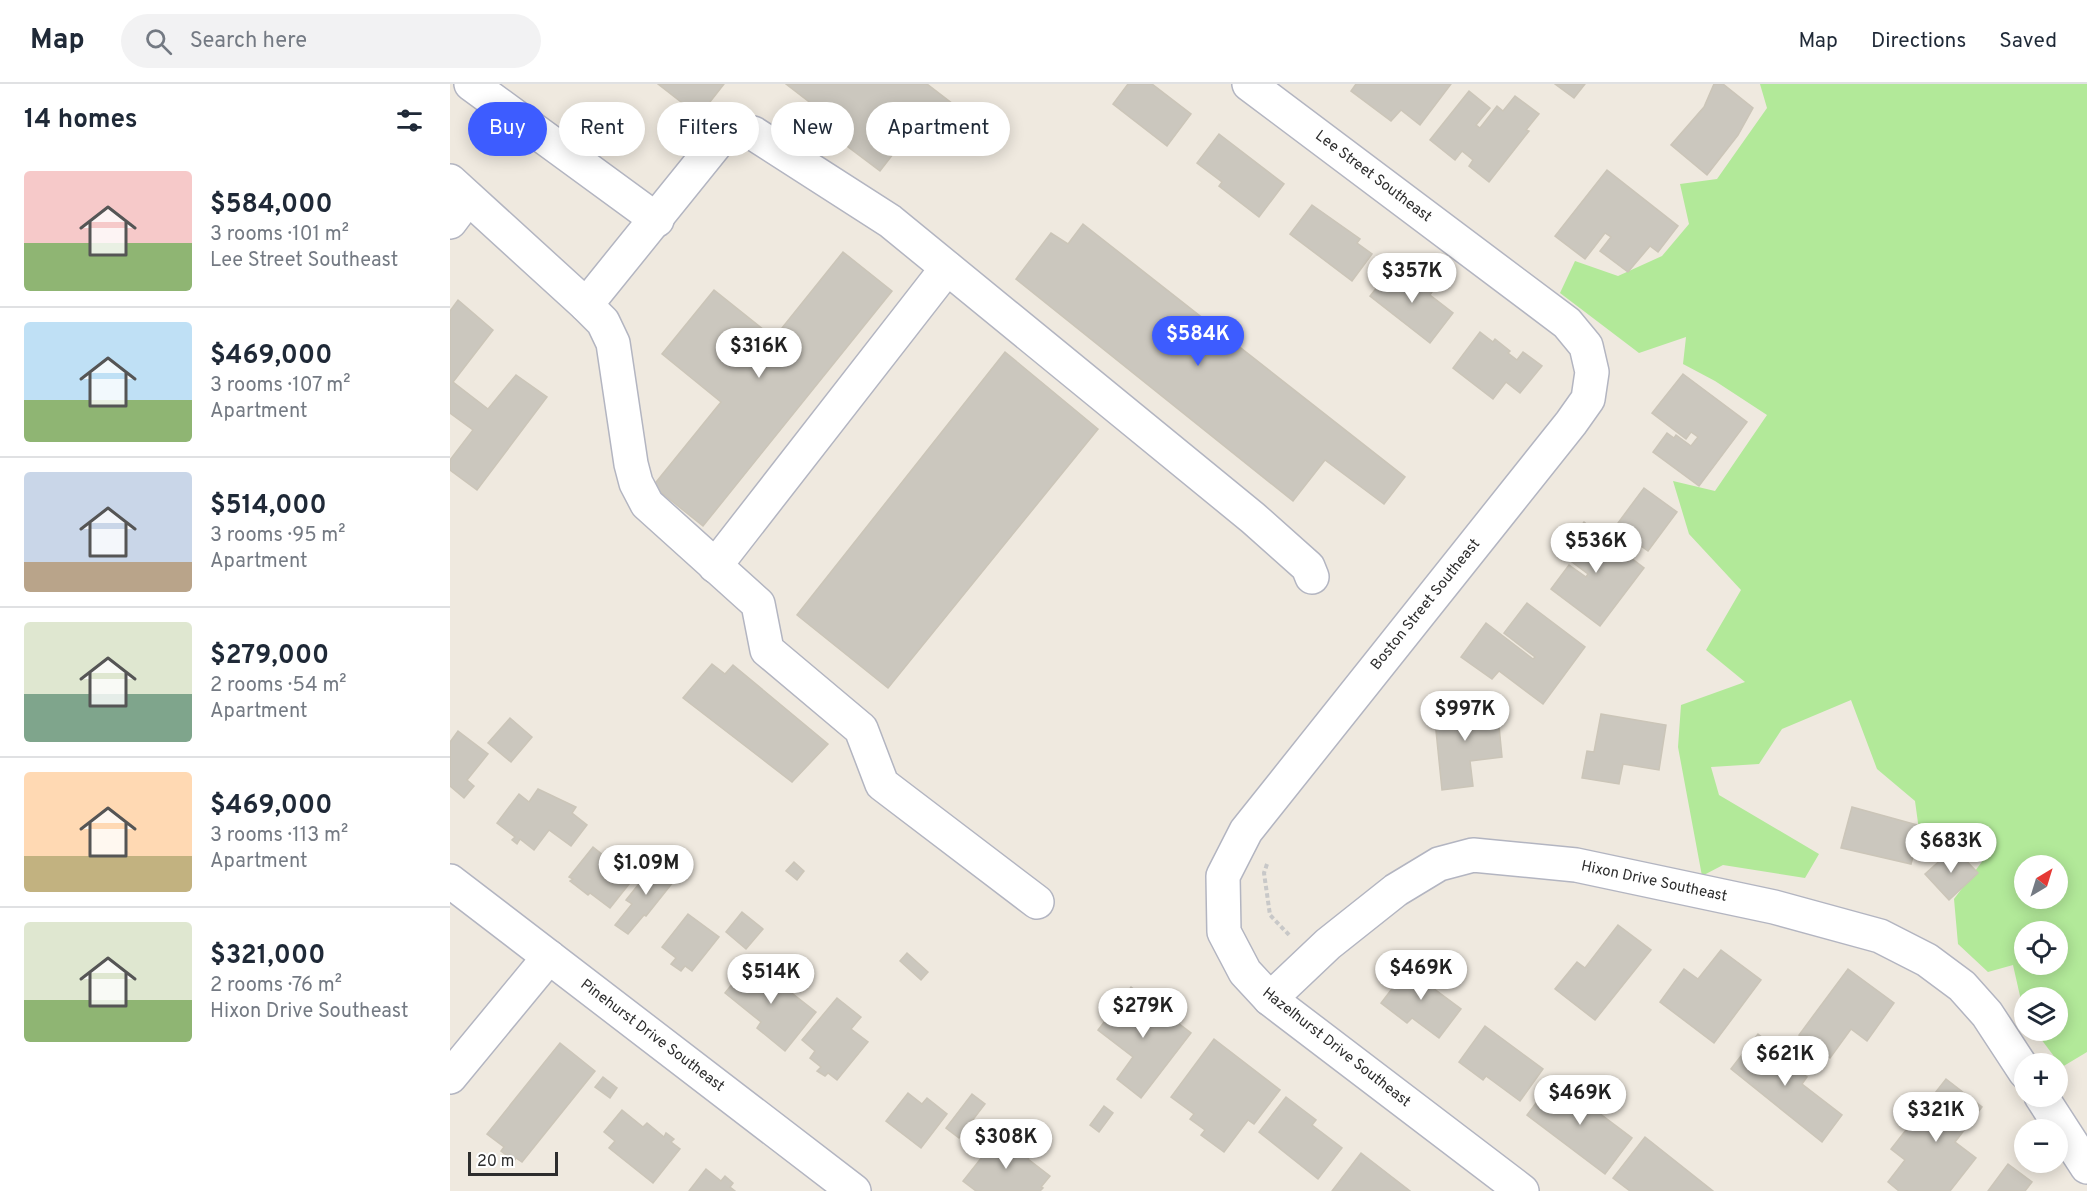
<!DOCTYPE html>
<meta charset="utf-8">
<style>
body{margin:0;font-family:Overpass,sans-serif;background:#f2f2f3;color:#1f2937;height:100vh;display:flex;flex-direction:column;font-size:22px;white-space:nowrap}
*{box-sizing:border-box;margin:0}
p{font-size:20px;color:#747a83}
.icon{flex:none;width:33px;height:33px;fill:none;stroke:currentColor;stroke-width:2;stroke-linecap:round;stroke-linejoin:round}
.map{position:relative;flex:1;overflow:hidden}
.panel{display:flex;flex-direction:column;background:#fff;width:450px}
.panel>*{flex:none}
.hud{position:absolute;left:18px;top:18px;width:570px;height:54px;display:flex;gap:12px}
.needle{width:39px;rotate:38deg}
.buttons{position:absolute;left:1564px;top:771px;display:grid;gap:12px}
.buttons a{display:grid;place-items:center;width:54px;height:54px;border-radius:50%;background:#fff;box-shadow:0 3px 15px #0003;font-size:30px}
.scale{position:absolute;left:18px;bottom:15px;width:90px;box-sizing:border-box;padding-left:6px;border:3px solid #2d2d2d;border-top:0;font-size:16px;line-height:21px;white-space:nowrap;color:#2d2d2d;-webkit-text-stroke:4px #fff;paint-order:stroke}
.price{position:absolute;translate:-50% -51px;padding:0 14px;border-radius:21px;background:#fff;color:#222;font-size:20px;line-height:39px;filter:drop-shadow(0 2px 3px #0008)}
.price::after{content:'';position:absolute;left:50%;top:36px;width:18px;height:14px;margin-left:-9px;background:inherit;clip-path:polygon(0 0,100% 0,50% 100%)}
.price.current{background:#3d5cff;color:#fff}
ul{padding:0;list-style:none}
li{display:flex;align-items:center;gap:18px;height:150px;padding:0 24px}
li+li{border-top:2px solid #e0e1e3}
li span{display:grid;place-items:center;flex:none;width:168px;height:120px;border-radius:6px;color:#555}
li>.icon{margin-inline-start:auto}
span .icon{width:72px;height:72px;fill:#fffc;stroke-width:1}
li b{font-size:26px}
h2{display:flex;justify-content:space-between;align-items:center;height:72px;padding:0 24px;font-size:26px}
.pill{padding:0 21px;border-radius:27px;background:#fff;box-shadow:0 3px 15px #0003;font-size:21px;line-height:54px}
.pill.current{background:#3d5cff;color:#fff}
header{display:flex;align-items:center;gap:36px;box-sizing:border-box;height:84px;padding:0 30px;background:#fff;border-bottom:2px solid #e0e1e3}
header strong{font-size:28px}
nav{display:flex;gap:33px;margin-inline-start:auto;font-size:21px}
.search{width:420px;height:54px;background:#f2f2f3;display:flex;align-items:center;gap:15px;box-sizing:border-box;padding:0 21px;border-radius:33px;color:#747a83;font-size:22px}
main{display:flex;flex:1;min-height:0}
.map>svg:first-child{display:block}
</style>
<header>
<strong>Map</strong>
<div class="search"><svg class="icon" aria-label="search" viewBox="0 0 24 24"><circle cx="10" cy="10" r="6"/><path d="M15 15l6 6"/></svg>Search here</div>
<nav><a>Map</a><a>Directions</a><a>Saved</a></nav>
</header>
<main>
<section class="panel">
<h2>14 homes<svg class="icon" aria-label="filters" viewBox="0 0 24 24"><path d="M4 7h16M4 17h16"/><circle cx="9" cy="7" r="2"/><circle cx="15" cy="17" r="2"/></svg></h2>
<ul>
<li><span style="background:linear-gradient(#f6c9c9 60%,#8fb573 0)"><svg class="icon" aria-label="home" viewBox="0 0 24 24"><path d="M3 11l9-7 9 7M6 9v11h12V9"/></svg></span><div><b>$584,000</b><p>3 rooms · 101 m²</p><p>Lee Street Southeast</p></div></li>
<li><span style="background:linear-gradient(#bfe0f5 65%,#8fb573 0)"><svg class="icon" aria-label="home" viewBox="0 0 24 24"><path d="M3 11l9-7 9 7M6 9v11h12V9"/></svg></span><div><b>$469,000</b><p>3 rooms · 107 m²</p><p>Apartment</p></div></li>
<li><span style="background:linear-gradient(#c9d6e8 75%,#b9a48a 0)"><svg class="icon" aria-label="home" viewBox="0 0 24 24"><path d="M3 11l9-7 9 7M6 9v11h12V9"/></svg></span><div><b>$514,000</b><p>3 rooms · 95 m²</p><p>Apartment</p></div></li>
<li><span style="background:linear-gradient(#dfe7d0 60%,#7fa58c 0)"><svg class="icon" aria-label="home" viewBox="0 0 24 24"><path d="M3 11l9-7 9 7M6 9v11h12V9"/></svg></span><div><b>$279,000</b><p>2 rooms · 54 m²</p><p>Apartment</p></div></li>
<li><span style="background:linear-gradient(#ffd9b3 70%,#c2b280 0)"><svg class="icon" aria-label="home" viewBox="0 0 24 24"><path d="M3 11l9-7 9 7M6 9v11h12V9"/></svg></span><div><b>$469,000</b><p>3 rooms · 113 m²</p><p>Apartment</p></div></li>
<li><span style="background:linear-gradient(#dfe7d0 65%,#8fb573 0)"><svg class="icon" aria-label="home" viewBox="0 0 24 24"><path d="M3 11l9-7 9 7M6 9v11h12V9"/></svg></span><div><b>$321,000</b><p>2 rooms · 76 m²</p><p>Hixon Drive Southeast</p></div></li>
</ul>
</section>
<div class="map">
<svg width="1637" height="1107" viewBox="0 0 1637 1107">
<rect width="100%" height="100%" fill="#efe9df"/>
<!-- green -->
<path fill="#b2e999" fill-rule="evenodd" d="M1310,0H1637V968L1612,983L1585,947L1608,946V914H1575V934L1563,881L1538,888L1508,860L1504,815L1537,771L1472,768L1465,717L1427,685L1401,616L1332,645L1309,680L1261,683L1269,711L1369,770L1355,794L1273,781L1252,792L1228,663L1231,621L1295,598L1256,566L1291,506L1239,450L1223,397L1265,407L1317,331L1265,297L1233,280L1236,253L1189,269L1110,209L1125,177L1168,192L1212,172L1239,140L1230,100L1267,95L1317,24ZM1575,782H1608V814H1575ZM1575,848H1608V880H1575Z"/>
<!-- building -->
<g fill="#cbc7be" stroke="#cbc5b8" stroke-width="1.5">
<path d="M208,0H274L249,32Z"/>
<path d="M336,0H477L525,37L500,70L473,48L468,55L460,48L430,87L365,38L370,30L378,36L380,34Z"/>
<path d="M678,0H702L741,30L717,62L663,20Z"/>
<path d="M906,0H1001L970,41L951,26L941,37L901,7Z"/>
<path d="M1105,0H1135L1124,14Z"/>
<path d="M1264,0H1273L1303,24L1288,51L1257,91L1221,61L1254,23Z"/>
<path d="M1019,7L1040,24L1026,41L1030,44L1047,22L1053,27L1065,12L1089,30L1076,46L1079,47L1039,98L1019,82L1023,76L1012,67L1005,76L980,56Z"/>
<path d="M769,50L834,100L809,133L769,102L772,98L747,79Z"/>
<path d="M1157,86L1228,142L1208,168L1200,162L1178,188L1150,167L1161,153L1155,149L1135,175L1105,152Z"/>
<path d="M862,121L910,155L907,159L922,170L902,197L840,150Z"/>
<path d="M633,140L955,393L934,420L875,376L843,417L566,195L601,149L618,160Z"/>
<path d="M393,168L442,207L253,442L203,402L271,318L212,270L264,206L324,254Z"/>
<path d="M943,183L957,194L959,191L982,208L980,211L1003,229L980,259L920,212Z"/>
<path d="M8,216L43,246L3,298L38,325L66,291L97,313L27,406L0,386V376L23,346L0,329V227Z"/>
<path d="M1030,248L1043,258L1045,255L1060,267L1058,269L1067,276L1073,268L1092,282L1070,309L1056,298L1043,315L1003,284Z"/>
<path d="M555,268L648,345L438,604L347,531Z"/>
<path d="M1233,290L1297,338L1249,402L1203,368L1217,349L1224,354L1226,351L1241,362L1248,353L1241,348L1236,355L1202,329Z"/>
<path d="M1194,404L1227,428L1198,467L1165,443Z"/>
<path d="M1134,438L1194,484L1150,542L1101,505L1119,481L1136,493L1138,490L1110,469Z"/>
<path d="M1077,519L1135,563L1093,620L1049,587L1042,595L1011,573L1036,539L1083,575L1085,573L1054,549Z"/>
<path d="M262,580L275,590L283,581L378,660L342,698L233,614Z"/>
<path d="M1042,620L1044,633L1048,632L1052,673L1020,677L1023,702L992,706L984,627Z"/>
<path d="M1151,630L1216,641L1209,686L1173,680L1169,700L1132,694L1137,667L1144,668Z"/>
<path d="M60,634L82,653L61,678L38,659Z"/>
<path d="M8,647L38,670L17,696L24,702L14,714L0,702V658Z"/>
<path d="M88,705L126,723L122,729L137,741L121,762L99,746L84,766L70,755L67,760L62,756L65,753L47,739L69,710L79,718Z"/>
<path d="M1402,723L1471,742L1461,780L1391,764Z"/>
<path d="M143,763L183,795L160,824L140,809L138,811L120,797L123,795L119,793Z"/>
<path d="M1504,764L1528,789L1499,816L1475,790Z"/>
<path d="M207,777L227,793L196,832L194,831L178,850L165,841L182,820L176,816Z"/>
<path d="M344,778L354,787L347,796L336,787Z"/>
<path d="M292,828L313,845L296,865L276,848Z"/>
<path d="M238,830L269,853L242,887L235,882L231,887L221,880L226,874L212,863Z"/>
<path d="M1168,841L1201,866L1145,936L1105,905L1127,878L1135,884Z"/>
<path d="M1271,866L1311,896L1264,959L1210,918L1234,885L1248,895Z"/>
<path d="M457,869L478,888L471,896L450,877Z"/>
<path d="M964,876L986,893L979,901L1011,925L989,954L962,934L957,939L931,919Z"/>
<path d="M301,877L366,928L335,967L307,944L311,938L275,909Z"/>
<path d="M1398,885L1444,919L1417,957L1401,945L1380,974L1349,951Z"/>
<path d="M681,903L741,949L691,1014L667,995L683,973L648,946Z"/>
<path d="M387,914L411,933L401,945L418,958L387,996L378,989L375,992L367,987L371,983L360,974L365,967L352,956Z"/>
<path d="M1035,942L1093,985L1070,1017L1036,992L1033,996L1009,978Z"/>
<path d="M1308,950L1337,973L1335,976L1357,993L1352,1000L1392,1031L1372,1058L1281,985Z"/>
<path d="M764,955L830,1006L804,1040L798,1036L774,1068L751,1051L755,1046L740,1035L744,1030L721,1013Z"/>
<path d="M110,959L145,987L72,1078L66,1074L64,1077L51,1067L54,1063L37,1050Z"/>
<path d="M153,993L167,1004L160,1014L145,1003Z"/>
<path d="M1104,995L1182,1054L1155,1090L1077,1031Z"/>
<path d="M1496,995L1532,1023L1505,1058L1526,1074L1500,1107H1449L1438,1098L1455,1076L1441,1065Z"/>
<path d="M458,1009L472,1020L477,1014L497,1030L471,1064L436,1037Z"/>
<path d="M522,1010L535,1020L509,1054L496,1044Z"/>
<path d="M836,1013L866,1036L862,1041L892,1064L868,1095L809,1048Z"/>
<path d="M654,1022L663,1029L649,1048L640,1041Z"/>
<path d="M172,1026L193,1043L197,1039L214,1053L216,1049L224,1055L221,1058L230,1065L203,1099L159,1064L165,1057L154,1048Z"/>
<path d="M551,1049L580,1072L578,1075L600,1092L591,1103L593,1104L590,1107H526L513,1097Z"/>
<path d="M1195,1053L1263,1107H1180L1163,1094Z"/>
<path d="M911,1069L960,1107H882Z"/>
<path d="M1558,1080L1582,1098L1575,1107H1538Z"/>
<path d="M256,1085L271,1097L275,1092L283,1099L280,1103L285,1107H239Z"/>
</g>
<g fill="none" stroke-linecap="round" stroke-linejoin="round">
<!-- minor casing -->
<g stroke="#b3b5c1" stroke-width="36">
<g id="minor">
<path d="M21,0L207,136"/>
<path d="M799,0L1117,239L1136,262L1142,288L1138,315L1121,339L796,747L773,792L774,848L795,888L820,915L1072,1107"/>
<path d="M0,97L136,221"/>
<path d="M0,138L18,114"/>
<path d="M265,482L497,184"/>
<path d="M0,797L404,1107"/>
<path d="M587,818L432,700L411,645L317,566L308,520L197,420L186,399L181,380L163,259L153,238L136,221L270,55L286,46L303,49L440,137L803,434L858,483L862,493"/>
<path d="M820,915L878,860L946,806L989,780L1023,771L1126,781L1324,823L1430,852L1477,876L1512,902L1537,930L1575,988"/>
<path d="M0,993L99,873"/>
<path d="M1591,1012L1637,1083"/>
</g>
</g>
<!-- path -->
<path stroke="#c8c8c8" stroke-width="4" stroke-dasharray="4.5 3" stroke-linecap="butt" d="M817,780L814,789L820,831L841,853"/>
<!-- minor -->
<use href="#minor" stroke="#fff" stroke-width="33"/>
</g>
<g text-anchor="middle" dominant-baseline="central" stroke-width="4.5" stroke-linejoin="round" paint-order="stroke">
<!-- street labels -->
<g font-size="15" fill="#2d2d2d" stroke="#fff">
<text transform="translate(923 93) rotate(37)">Lee Street Southeast</text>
<text transform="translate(976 521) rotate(-51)">Boston Street Southeast</text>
<text transform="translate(1204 798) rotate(12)">Hixon Drive Southeast</text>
<text transform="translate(202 952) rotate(37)">Pinehurst Drive Southeast</text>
<text transform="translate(886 964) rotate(38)">Hazelhurst Drive Southeast</text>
</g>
</g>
</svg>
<div class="buttons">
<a><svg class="needle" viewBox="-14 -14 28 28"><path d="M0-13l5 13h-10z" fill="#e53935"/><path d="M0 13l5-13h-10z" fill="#747a83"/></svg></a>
<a><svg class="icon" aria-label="locate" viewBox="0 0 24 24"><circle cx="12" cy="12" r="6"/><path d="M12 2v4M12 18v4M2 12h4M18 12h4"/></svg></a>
<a><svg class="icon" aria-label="layers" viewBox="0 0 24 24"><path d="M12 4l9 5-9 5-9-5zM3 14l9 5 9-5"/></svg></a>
<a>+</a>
<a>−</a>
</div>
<div class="scale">20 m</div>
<b class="price" style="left:962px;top:220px">$357K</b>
<b class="price current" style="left:748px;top:283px">$584K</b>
<b class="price" style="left:309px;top:295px">$316K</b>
<b class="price" style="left:1146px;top:490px">$536K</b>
<b class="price" style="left:1015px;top:658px">$997K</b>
<b class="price" style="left:1501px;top:790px">$683K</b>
<b class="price" style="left:196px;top:812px">$1.09M</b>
<b class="price" style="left:971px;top:917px">$469K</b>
<b class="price" style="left:321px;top:921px">$514K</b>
<b class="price" style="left:693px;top:955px">$279K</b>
<b class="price" style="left:1335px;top:1003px">$621K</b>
<b class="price" style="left:1130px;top:1042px">$469K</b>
<b class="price" style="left:1486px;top:1059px">$321K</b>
<b class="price" style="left:556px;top:1086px">$308K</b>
<div class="hud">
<a class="pill current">Buy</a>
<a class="pill">Rent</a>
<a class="pill">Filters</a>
<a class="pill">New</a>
<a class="pill">Apartment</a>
</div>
</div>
</main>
